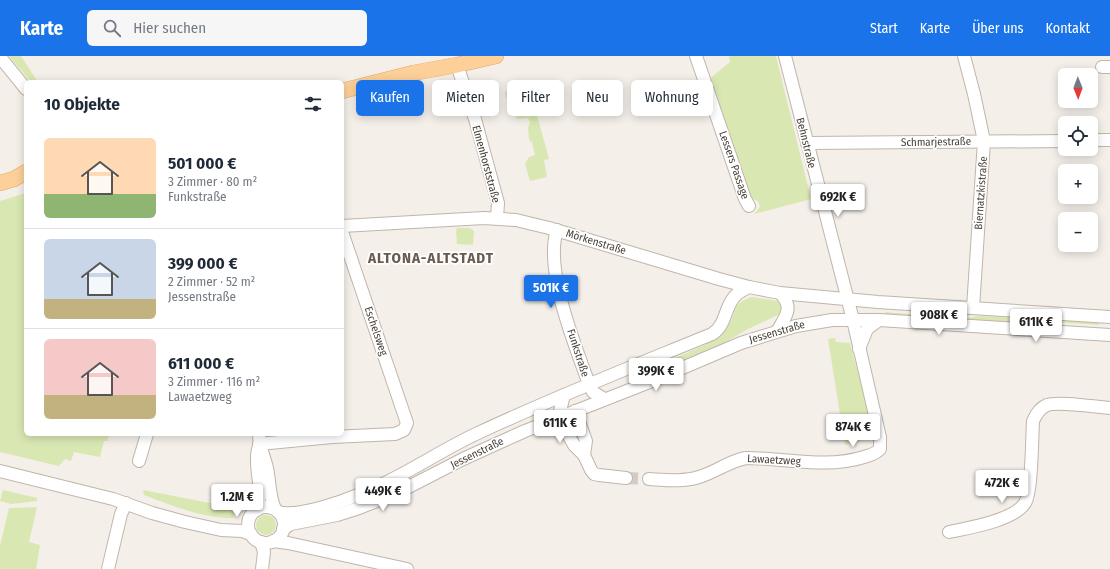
<!DOCTYPE html>
<html lang="de">
<meta charset="utf-8">
<style>
body{margin:0;font-family:"Fira Sans Condensed",sans-serif;background:#f6f6f7;color:#1f2937;height:100vh;display:flex;flex-direction:column;font-size:15px;white-space:nowrap}
*{box-sizing:border-box;margin:0}
p{font-size:13px;color:#747a83}
.icon{flex:none;width:22px;height:22px;fill:none;stroke:currentColor;stroke-width:2;stroke-linecap:round;stroke-linejoin:round}
.map{position:relative;flex:1;overflow:hidden}
.details{position:absolute;left:24px;top:24px;width:320px;height:356px;display:flex;flex-direction:column;background:#fff;border-radius:6px;box-shadow:0 2px 10px #0003}
.details>*{flex:none}
.guide{position:absolute;left:356px;top:24px;width:380px;height:36px;display:flex;gap:8px}
.needle{width:26px;rotate:179deg}
.buttons{position:absolute;left:1058px;top:12px;display:grid;gap:8px}
.buttons a{display:grid;place-items:center;width:40px;height:40px;border-radius:6px;background:#fff;box-shadow:0 2px 10px #0003;font-size:20px}
.price{position:absolute;translate:-50% -34px;padding:0 9px;border-radius:4px;background:#fff;color:#222;font-size:13px;line-height:26px;filter:drop-shadow(0 1px 2px #0008)}
.price::after{content:'';position:absolute;left:50%;top:24px;width:12px;height:9px;margin-left:-6px;background:inherit;clip-path:polygon(0 0,100% 0,50% 100%)}
.price.selected{background:#1a73e8;color:#fff}
ul{padding:0;list-style:none}
li{display:flex;align-items:center;gap:12px;height:100px;padding:0 20px}
li+li{border-top:1px solid #e0e1e3}
li span{display:grid;place-items:center;flex:none;width:112px;height:80px;border-radius:6px;color:#555}
li>.icon{margin-inline-start:auto}
span .icon{width:48px;height:48px;fill:#fffc;stroke-width:1}
li b{font-size:17px}
h2{display:flex;justify-content:space-between;align-items:center;height:48px;padding:0 20px;font-size:17px}
.chip{padding:0 14px;border-radius:6px;background:#fff;box-shadow:0 2px 10px #0003;font-size:14px;line-height:36px}
.chip.selected{background:#1a73e8;color:#fff}
header{display:flex;align-items:center;gap:24px;box-sizing:border-box;height:56px;padding:0 20px;background:#1a73e8;color:#fff}
header strong{font-size:19px}
nav{display:flex;gap:22px;margin-inline-start:auto;font-size:14px}
.search{width:280px;height:36px;background:#f6f6f7;display:flex;align-items:center;gap:10px;box-sizing:border-box;padding:0 14px;border-radius:6px;color:#747a83;font-size:15px}
.map>svg:first-child{display:block}
</style>
<header>
<strong>Karte</strong>
<div class="search"><svg class="icon" aria-label="search" viewBox="0 0 24 24"><circle cx="10" cy="10" r="6"/><path d="M15 15l6 6"/></svg>Hier suchen</div>
<nav><a>Start</a><a>Karte</a><a>Über uns</a><a>Kontakt</a></nav>
</header>
<div class="map">
<svg width="1110" height="513" viewBox="0 0 1110 513">
<rect width="100%" height="100%" fill="#f4efe9"/>
<!-- green -->
<g fill="#d9e8b2">
<path d="M9,0H21L38,26H31Z"/>
<path d="M729,0H776L811,143L754,158L760,151L758,145L748,141L708,24L730,6Z"/>
<path d="M515,25L525,31L526,35L531,37L549,103L544,104L547,121L530,125L525,108L529,101L535,99L532,86L529,84L528,72L530,66L528,62L517,63L513,53L521,50L519,40L506,42L505,36L511,34V26Z"/>
<path d="M26,137V378H110V381H108L107,385H104L100,401L74,396L71,405L65,403L59,410L0,396V145Z"/>
<path d="M457,172H470L474,175L473,189L457,188L456,176Z"/>
<path d="M752,241L777,245L783,251L780,258L748,273L710,295L658,316L656,314L671,304L707,288L706,285C714,281 721,278 727,271C738,256 730,248 752,241Z"/>
<path d="M885,256L966,263L978,260L1099,265V269L1034,265L1013,268L885,261Z"/>
<path d="M835,282L836,286L850,287L875,381L845,389L828,283Z"/>
<path d="M3,434L37,442V445L11,448L0,445Z"/>
<path d="M143,434L220,449L237,450L233,462C205,463 170,449 144,439Z"/>
<path d="M37,451L29,486L40,489L36,513H0V490L9,452Z"/>
<circle cx="266" cy="469" r="10"/>
</g>
<g fill="none" stroke-linecap="round" stroke-linejoin="round">
<!-- minor-tunnel -->
<path stroke="#d2ccc5" stroke-width="12" stroke-dasharray="12 6" stroke-linecap="butt" d="M626,422L649,423"/>
<!-- minor casing -->
<g stroke="#c0b5ab" stroke-width="14">
<g id="minor">
<path d="M696,0L745,143L749,150"/>
<path d="M964,0L974,38L984,85L973,252"/>
<path d="M0,1L26,33"/>
<path d="M457,9L475,63L498,147L497,162"/>
<path d="M1102,11H1110"/>
<path d="M1091,84H1110"/>
<path d="M807,87L1065,85"/>
<path d="M342,170L484,162L516,164L549,172L719,223L749,231L780,237L878,246L1110,261"/>
<path d="M557,174C544,214 575,289 589,328L593,336L604,343"/>
<path d="M778,274C786,260 794,251 780,237"/>
<path d="M859,293L867,273L879,264"/>
<path d="M564,339L560,355L565,373L574,389L584,399L591,414L594,418L599,419L626,422"/>
<path d="M575,355L586,385L584,399"/>
<path d="M259,378C259,390 264,400 267,412C270,426 269,440 275,453"/>
<path d="M259,388L332,381L395,378L404,374L407,367L342,176"/>
<path d="M139,405L147,378"/>
<path d="M0,415L113,443L152,457L185,466L221,474L242,475L251,478"/>
<path d="M649,423C666,424 683,426 699,421C716,416 729,405 746,402C785,402 826,413 864,401C870,399 876,398 880,393V381L853,264L785,0"/>
<circle cx="266" cy="469" r="18"/>
<path d="M257,454C265,435 253,412 258,393"/>
<path d="M278,456C297,462 344,445 363,437C403,421 439,395 478,377C555,341 634,310 712,278C727,269 724,250 736,239C740,235 745,233 749,231"/>
<path d="M283,473L291,468L337,459L359,452L397,437L463,403L525,375L647,327L741,287L796,270L832,264H879L1110,279"/>
<path d="M949,476C968,472 1013,465 1025,447C1032,437 1032,381 1033,365C1036,358 1040,352 1047,349C1058,345 1096,351 1110,352"/>
<path d="M273,485L288,487L407,513"/>
<path d="M261,486L264,496L262,513"/>
<path d="M108,513L121,458L126,447"/>
</g>
</g>
<!-- major casing -->
<g stroke="#e3a968" stroke-width="16">
<g id="major">
<path d="M342,35L413,17L457,9L496,0"/>
<path d="M0,127L14,123L26,116"/>
</g>
</g>
<!-- minor -->
<use href="#minor" stroke="#fff" stroke-width="12"/>
<!-- major -->
<use href="#major" stroke="#fdd099" stroke-width="15"/>
</g>
<g text-anchor="middle" dominant-baseline="central" stroke-width="3.5" stroke-linejoin="round" paint-order="stroke">
<!-- street labels -->
<g font-size="11" fill="#483f37" stroke="#fff">
<text transform="translate(936 86) rotate(-1)">Schmarjestraße</text>
<text transform="translate(806 87) rotate(76)">Behnstraße</text>
<text transform="translate(486 108) rotate(75)">Elmenhorststraße</text>
<text transform="translate(734 109) rotate(71)">Lessers Passage</text>
<text transform="translate(981 137) rotate(-86)">Biernatzkistraße</text>
<text transform="translate(596 186) rotate(17)">Mörkenstraße</text>
<text transform="translate(376 275) rotate(71)">Eschelsweg</text>
<text transform="translate(777 276) rotate(-16)">Jessenstraße</text>
<text transform="translate(578 297) rotate(72)">Funkstraße</text>
<text transform="translate(477 397) rotate(-26)">Jessenstraße</text>
<text transform="translate(774 404) rotate(3)">Lawaetzweg</text>
</g>
<!-- district labels -->
<g font-size="15" font-weight="bold" letter-spacing="1" fill="#6b5b4e" stroke="#fff">
<text x="431" y="202">ALTONA-ALTSTADT</text>
</g>
</g>
</svg>
<div class="buttons">
<a><svg class="needle" viewBox="-14 -14 28 28"><path d="M0-13l5 13h-10z" fill="#e53935"/><path d="M0 13l5-13h-10z" fill="#747a83"/></svg></a>
<a><svg class="icon" aria-label="locate" viewBox="0 0 24 24"><circle cx="12" cy="12" r="6"/><path d="M12 2v4M12 18v4M2 12h4M18 12h4"/></svg></a>
<a>+</a>
<a>−</a>
</div>
<b class="price" style="left:838px;top:162px">692K €</b>
<b class="price selected" style="left:551px;top:253px">501K €</b>
<b class="price" style="left:939px;top:280px">908K €</b>
<b class="price" style="left:1036px;top:287px">611K €</b>
<b class="price" style="left:656px;top:336px">399K €</b>
<b class="price" style="left:560px;top:388px">611K €</b>
<b class="price" style="left:853px;top:392px">874K €</b>
<b class="price" style="left:1002px;top:448px">472K €</b>
<b class="price" style="left:383px;top:456px">449K €</b>
<b class="price" style="left:237px;top:462px">1.2M €</b>
<div class="guide">
<a class="chip selected">Kaufen</a>
<a class="chip">Mieten</a>
<a class="chip">Filter</a>
<a class="chip">Neu</a>
<a class="chip">Wohnung</a>
</div>
<section class="details">
<h2>10 Objekte<svg class="icon" aria-label="filters" viewBox="0 0 24 24"><path d="M4 7h16M4 17h16"/><circle cx="9" cy="7" r="2"/><circle cx="15" cy="17" r="2"/></svg></h2>
<ul>
<li><span style="background:linear-gradient(#ffd9b3 70%,#8fb573 0)"><svg class="icon" aria-label="home" viewBox="0 0 24 24"><path d="M3 11l9-7 9 7M6 9v11h12V9"/></svg></span><div><b>501 000 €</b><p>3 Zimmer · 80 m²</p><p>Funkstraße</p></div></li>
<li><span style="background:linear-gradient(#c9d6e8 75%,#c2b280 0)"><svg class="icon" aria-label="home" viewBox="0 0 24 24"><path d="M3 11l9-7 9 7M6 9v11h12V9"/></svg></span><div><b>399 000 €</b><p>2 Zimmer · 52 m²</p><p>Jessenstraße</p></div></li>
<li><span style="background:linear-gradient(#f6c9c9 70%,#c2b280 0)"><svg class="icon" aria-label="home" viewBox="0 0 24 24"><path d="M3 11l9-7 9 7M6 9v11h12V9"/></svg></span><div><b>611 000 €</b><p>3 Zimmer · 116 m²</p><p>Lawaetzweg</p></div></li>
</ul>
</section>
</div>
